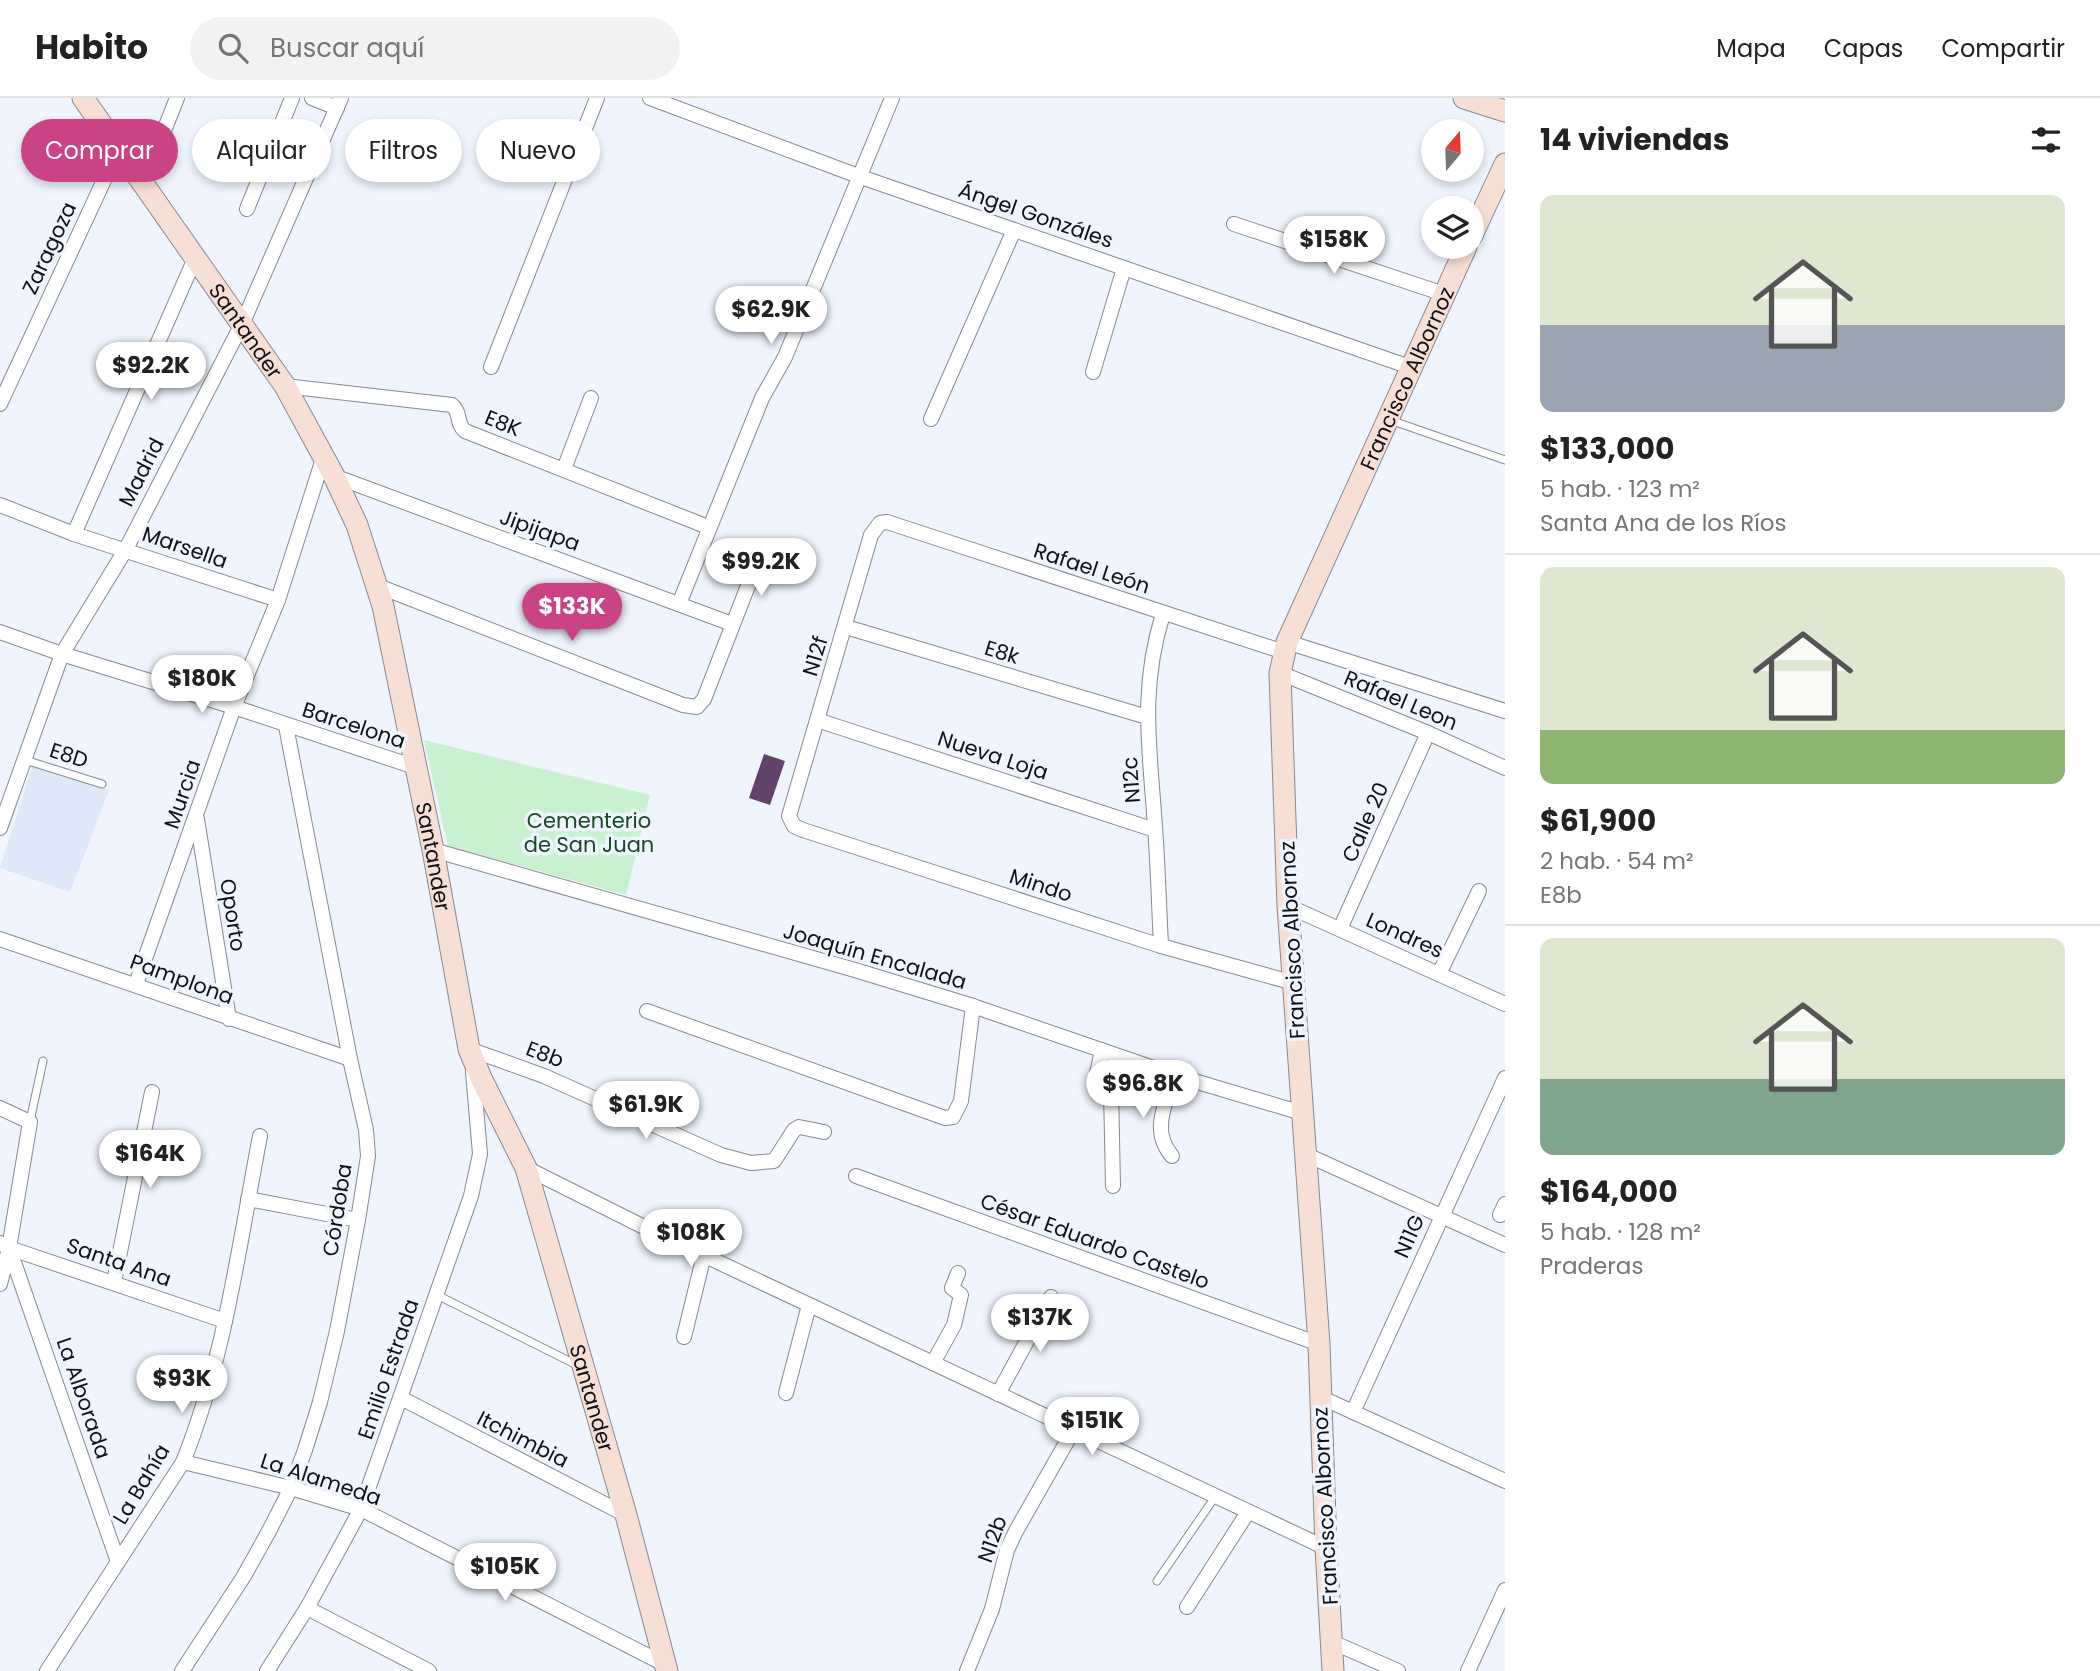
<!DOCTYPE html>
<html lang="es">
<meta charset="utf-8">
<style>
body{margin:0;font-family:Poppins,sans-serif;background:#f2f2f2;color:#222;height:100vh;display:flex;flex-direction:column;font-size:26px;white-space:nowrap}
*{box-sizing:border-box;margin:0}
p{font-size:23px;color:#767676}
.icon{flex:none;width:38px;height:38px;fill:none;stroke:currentColor;stroke-width:2;stroke-linecap:round;stroke-linejoin:round}
.map{position:relative;flex:1;overflow:hidden}
.drawer{display:flex;flex-direction:column;background:#fff;width:595px}
.drawer>*{flex:none}
.guide{position:absolute;left:21px;top:21px;width:665px;height:63px;display:flex;gap:14px}
.needle{width:46px;rotate:19deg}
.controls{position:absolute;left:1421px;top:21px;display:grid;gap:14px}
.controls a{display:grid;place-items:center;width:63px;height:63px;border-radius:50%;background:#fff;box-shadow:0 4px 10px #0003;font-size:35px}
.price{position:absolute;translate:-50% -60px;padding:0 16px;border-radius:24px;background:#fff;color:#222;font-size:23px;line-height:46px;filter:drop-shadow(0 2px 4px #0008)}
.price::after{content:'';position:absolute;left:50%;top:42px;width:21px;height:16px;margin-left:-10px;background:inherit;clip-path:polygon(0 0,100% 0,50% 100%)}
.price.on{background:#c94385;color:#fff}
ul{padding:0;list-style:none}
li{display:grid;align-content:center;gap:14px;height:371px;padding:0 35px}
li+li{border-top:2px solid #e0e0e0}
li span{display:grid;place-items:center;height:217px;border-radius:14px;color:#555}
li>.icon{margin-inline-start:auto}
span .icon{width:126px;height:126px;fill:#fffc;stroke-width:1}
li b{font-size:30px}
h2{display:flex;justify-content:space-between;align-items:center;height:84px;padding:0 35px;font-size:30px}
.pill{padding:0 24px;border-radius:32px;background:#fff;box-shadow:0 4px 10px #0003;font-size:24px;line-height:63px}
.pill.on{background:#c94385;color:#fff}
header{display:flex;align-items:center;gap:42px;box-sizing:border-box;height:98px;padding:0 35px;background:#fff;border-bottom:2px solid #e0e0e0}
header strong{font-size:33px}
nav{display:flex;gap:38px;margin-inline-start:auto;font-size:24px}
.search{width:490px;height:63px;background:#f2f2f2;display:flex;align-items:center;gap:18px;box-sizing:border-box;padding:0 24px;border-radius:38px;color:#767676;font-size:26px}
main{display:flex;flex:1;min-height:0}
.map>svg:first-child{display:block}
</style>
<header>
<strong>Habito</strong>
<div class="search"><svg class="icon" aria-label="search" viewBox="0 0 24 24"><circle cx="10" cy="10" r="6"/><path d="M15 15l6 6"/></svg>Buscar aquí</div>
<nav><a>Mapa</a><a>Capas</a><a>Compartir</a></nav>
</header>
<main>
<div class="map">
<svg width="1505" height="1573" viewBox="0 0 1505 1573">
<rect width="100%" height="100%" fill="#eff4fd"/>
<!-- built -->
<path fill="#dfe8f8" d="M33,666L109,692L70,794L0,770Z"/>
<!-- green -->
<path fill="#c8f1cf" d="M424,642L650,697L626,797L448,748Z"/>
<!-- building -->
<path fill="#63436b" d="M764,656L785,663L770,707L749,700Z"/>
<g fill="none" stroke-linecap="round" stroke-linejoin="round">
<!-- lane casing -->
<g stroke="#858992" stroke-width="9">
<g id="lane">
<path d="M1390,322L1505,362"/>
<path d="M25,662L102,686"/>
<path d="M30,1023L43,963"/>
<path d="M437,1197L577,1267"/>
<path d="M1157,1483L1215,1399"/>
</g>
</g>
<!-- street casing -->
<g stroke="#858992" stroke-width="16">
<g id="street">
<path d="M312,0L337,10"/>
<path d="M650,0L861,79L1410,269"/>
<path d="M143,86L177,0"/>
<path d="M247,111L292,0"/>
<path d="M1234,126L1444,196"/>
<path d="M491,269L597,0"/>
<path d="M1093,274L1124,170"/>
<path d="M285,288L452,307C461,314 456,326 465,333L708,429"/>
<path d="M0,306L119,50"/>
<path d="M931,321L1014,132"/>
<path d="M564,371L591,300"/>
<path d="M334,378L732,526"/>
<path d="M0,407L74,436L278,502"/>
<path d="M74,436L196,158"/>
<path d="M378,488L683,607L697,609L704,601L758,462"/>
<path d="M679,506L762,300L785,259L892,0"/>
<path d="M846,529L1147,619"/>
<path d="M0,534L62,556L234,609L415,669"/>
<path d="M1287,544L1505,613"/>
<path d="M1284,554L887,424L880,425L871,437L789,718L794,728L803,732L1161,848L1294,885"/>
<path d="M1280,575L1428,635L1505,670"/>
<path d="M817,622L1155,732"/>
<path d="M197,721L229,921"/>
<path d="M0,730L62,556L126,451L243,224L341,0"/>
<path d="M433,752L855,872L973,908L1174,977L1302,1015"/>
<path d="M1288,808L1505,906"/>
<path d="M1340,831L1428,635"/>
<path d="M0,841L350,961"/>
<path d="M1161,848C1159,808 1158,769 1155,729C1150,651 1139,593 1163,516"/>
<path d="M1439,876L1479,793"/>
<path d="M136,886L234,609L278,502L323,361"/>
<path d="M647,913L945,1020L953,1019L961,1003L973,908"/>
<path d="M469,951L544,978L721,1057L751,1065L774,1063L794,1032L799,1029L824,1034"/>
<path d="M1102,952L1097,976L1111,991L1113,1088"/>
<path d="M0,1010L30,1024L9,1150L0,1186"/>
<path d="M1307,1057L1505,1147"/>
<path d="M1172,1058C1150,1032 1166,1006 1174,977"/>
<path d="M526,1070L648,1131L1326,1450"/>
<path d="M856,1078L1319,1246"/>
<path d="M248,1101L358,1122"/>
<path d="M1500,1117L1505,1106"/>
<path d="M0,1145L9,1150L225,1223"/>
<path d="M9,1150L118,1464"/>
<path d="M114,1184L152,994"/>
<path d="M684,1239L704,1157"/>
<path d="M933,1265L954,1227L961,1197L952,1190L958,1175"/>
<path d="M786,1295L809,1207"/>
<path d="M998,1296L1051,1199"/>
<path d="M1320,1299L1505,1383"/>
<path d="M401,1300L626,1417"/>
<path d="M1353,1314L1505,980"/>
<path d="M183,1364L291,1390L361,1411L666,1567"/>
<path d="M1187,1509L1248,1414"/>
<path d="M307,1510L429,1573"/>
<path d="M1332,1544L1398,1573"/>
<path d="M47,1573L183,1364C225,1260 239,1147 260,1038"/>
<path d="M182,1573L244,1478L269,1433L291,1390L305,1352L320,1304L337,1233L358,1122L368,1058L366,1032L350,961L286,628"/>
<path d="M267,1573L307,1510L361,1411L471,1098L480,1056L473,974"/>
<path d="M967,1573L992,1511L1007,1452L1016,1433L1074,1331"/>
<path d="M1468,1573L1505,1492"/>
</g>
</g>
<!-- secondary casing -->
<g stroke="#858992" stroke-width="23">
<g id="secondary">
<path id="s1" d="M83,0L285,288L334,378L357,427L383,508L433,752L469,951L481,980L526,1070L626,1417L667,1573"/>
<path d="M1464,0L1505,13"/>
<path d="M1472,137L1505,66"/>
<path id="s2" d="M1333,1573L1326,1450L1319,1246L1288,808L1280,575L1287,544L1466,149"/>
</g>
</g>
<!-- lane -->
<use href="#lane" stroke="#fff" stroke-width="7"/>
<!-- street -->
<use href="#street" stroke="#fff" stroke-width="14"/>
<!-- secondary -->
<use href="#secondary" stroke="#f8dfd6" stroke-width="21"/>
</g>
<g text-anchor="middle" dominant-baseline="central" stroke-width="7" stroke-linejoin="round" paint-order="stroke">
<!-- street labels -->
<g font-size="21" fill="#111215" stroke="#eff4fd">
<text transform="translate(1036 117) rotate(19)">Ángel Gonzáles</text>
<text transform="translate(49 150) rotate(-65)">Zaragoza</text>
<text stroke="none"><textPath href="#s1" startOffset="284">Santander</textPath></text>
<text stroke="none"><textPath href="#s2" startOffset="1321">Francisco Albornoz</textPath></text>
<text transform="translate(503 325) rotate(22)">E8K</text>
<text transform="translate(141 374) rotate(-63)">Madrid</text>
<text transform="translate(540 432) rotate(20)">Jipijapa</text>
<text transform="translate(185 449) rotate(19)">Marsella</text>
<text transform="translate(1092 470) rotate(18)">Rafael León</text>
<text transform="translate(1002 554) rotate(17)">E8k</text>
<text transform="translate(815 558) rotate(-73)">N12f</text>
<text transform="translate(1401 602) rotate(23)">Rafael Leon</text>
<text transform="translate(354 627) rotate(18)">Barcelona</text>
<text transform="translate(69 657) rotate(18)">E8D</text>
<text transform="translate(993 657) rotate(18)">Nueva Loja</text>
<text transform="translate(1131 682) rotate(-94)">N12c</text>
<text transform="translate(182 696) rotate(-71)">Murcia</text>
<text transform="translate(1365 724) rotate(-66)">Calle 20</text>
<text stroke="none"><textPath href="#s1" startOffset="849">Santander</textPath></text>
<text transform="translate(1041 787) rotate(18)">Mindo</text>
<text transform="translate(233 817) rotate(81)">Oporto</text>
<text transform="translate(1405 837) rotate(24)">Londres</text>
<text transform="translate(1292 842) rotate(-93)">Francisco Albornoz</text>
<text transform="translate(875 858) rotate(16)">Joaquín Encalada</text>
<text transform="translate(182 881) rotate(20)">Pamplona</text>
<text transform="translate(545 956) rotate(21)">E8b</text>
<text transform="translate(337 1112) rotate(-81)">Córdoba</text>
<text transform="translate(1409 1138) rotate(-66)">N11G</text>
<text transform="translate(1095 1143) rotate(20)">César Eduardo Castelo</text>
<text transform="translate(119 1164) rotate(19)">Santa Ana</text>
<text transform="translate(388 1271) rotate(-71)">Emilio Estrada</text>
<text transform="translate(84 1300) rotate(71)">La Alborada</text>
<text stroke="none"><textPath href="#s1" startOffset="1416">Santander</textPath></text>
<text transform="translate(523 1341) rotate(27)">Itchimbia</text>
<text transform="translate(321 1381) rotate(18)">La Alameda</text>
<text transform="translate(141 1386) rotate(-59)">La Bahía</text>
<text transform="translate(1325 1408) rotate(-93)">Francisco Albornoz</text>
<text transform="translate(992 1441) rotate(-70)">N12b</text>
</g>
<!-- park labels -->
<g font-size="21" fill="#154a25" stroke="#eff4fd">
<text x="589" y="722">Cementerio<tspan x="589" dy="24">de San Juan</tspan></text>
</g>
</g>
</svg>
<div class="controls">
<a><svg class="needle" viewBox="-14 -14 28 28"><path d="M0-13l5 13h-10z" fill="#e53935"/><path d="M0 13l5-13h-10z" fill="#767676"/></svg></a>
<a><svg class="icon" aria-label="layers" viewBox="0 0 24 24"><path d="M12 4l9 5-9 5-9-5zM3 14l9 5 9-5"/></svg></a>
</div>
<b class="price" style="left:1334px;top:178px">$158K</b>
<b class="price" style="left:771px;top:248px">$62.9K</b>
<b class="price" style="left:151px;top:304px">$92.2K</b>
<b class="price" style="left:761px;top:500px">$99.2K</b>
<b class="price on" style="left:572px;top:545px">$133K</b>
<b class="price" style="left:202px;top:617px">$180K</b>
<b class="price" style="left:1143px;top:1022px">$96.8K</b>
<b class="price" style="left:646px;top:1043px">$61.9K</b>
<b class="price" style="left:150px;top:1092px">$164K</b>
<b class="price" style="left:691px;top:1171px">$108K</b>
<b class="price" style="left:1040px;top:1256px">$137K</b>
<b class="price" style="left:182px;top:1317px">$93K</b>
<b class="price" style="left:1092px;top:1359px">$151K</b>
<b class="price" style="left:505px;top:1505px">$105K</b>
<div class="guide">
<a class="pill on">Comprar</a>
<a class="pill">Alquilar</a>
<a class="pill">Filtros</a>
<a class="pill">Nuevo</a>
</div>
</div>
<section class="drawer">
<h2>14 viviendas<svg class="icon" aria-label="filters" viewBox="0 0 24 24"><path d="M4 7h16M4 17h16"/><circle cx="9" cy="7" r="2"/><circle cx="15" cy="17" r="2"/></svg></h2>
<ul>
<li><span style="background:linear-gradient(#dfe7d0 60%,#9aa5b1 0)"><svg class="icon" aria-label="home" viewBox="0 0 24 24"><path d="M3 11l9-7 9 7M6 9v11h12V9"/></svg></span><div><b>$133,000</b><p>5 hab. · 123 m²</p><p>Santa Ana de los Ríos</p></div></li>
<li><span style="background:linear-gradient(#dfe7d0 75%,#8fb573 0)"><svg class="icon" aria-label="home" viewBox="0 0 24 24"><path d="M3 11l9-7 9 7M6 9v11h12V9"/></svg></span><div><b>$61,900</b><p>2 hab. · 54 m²</p><p>E8b</p></div></li>
<li><span style="background:linear-gradient(#dfe7d0 65%,#7fa58c 0)"><svg class="icon" aria-label="home" viewBox="0 0 24 24"><path d="M3 11l9-7 9 7M6 9v11h12V9"/></svg></span><div><b>$164,000</b><p>5 hab. · 128 m²</p><p>Praderas</p></div></li>
</ul>
</section>
</main>
